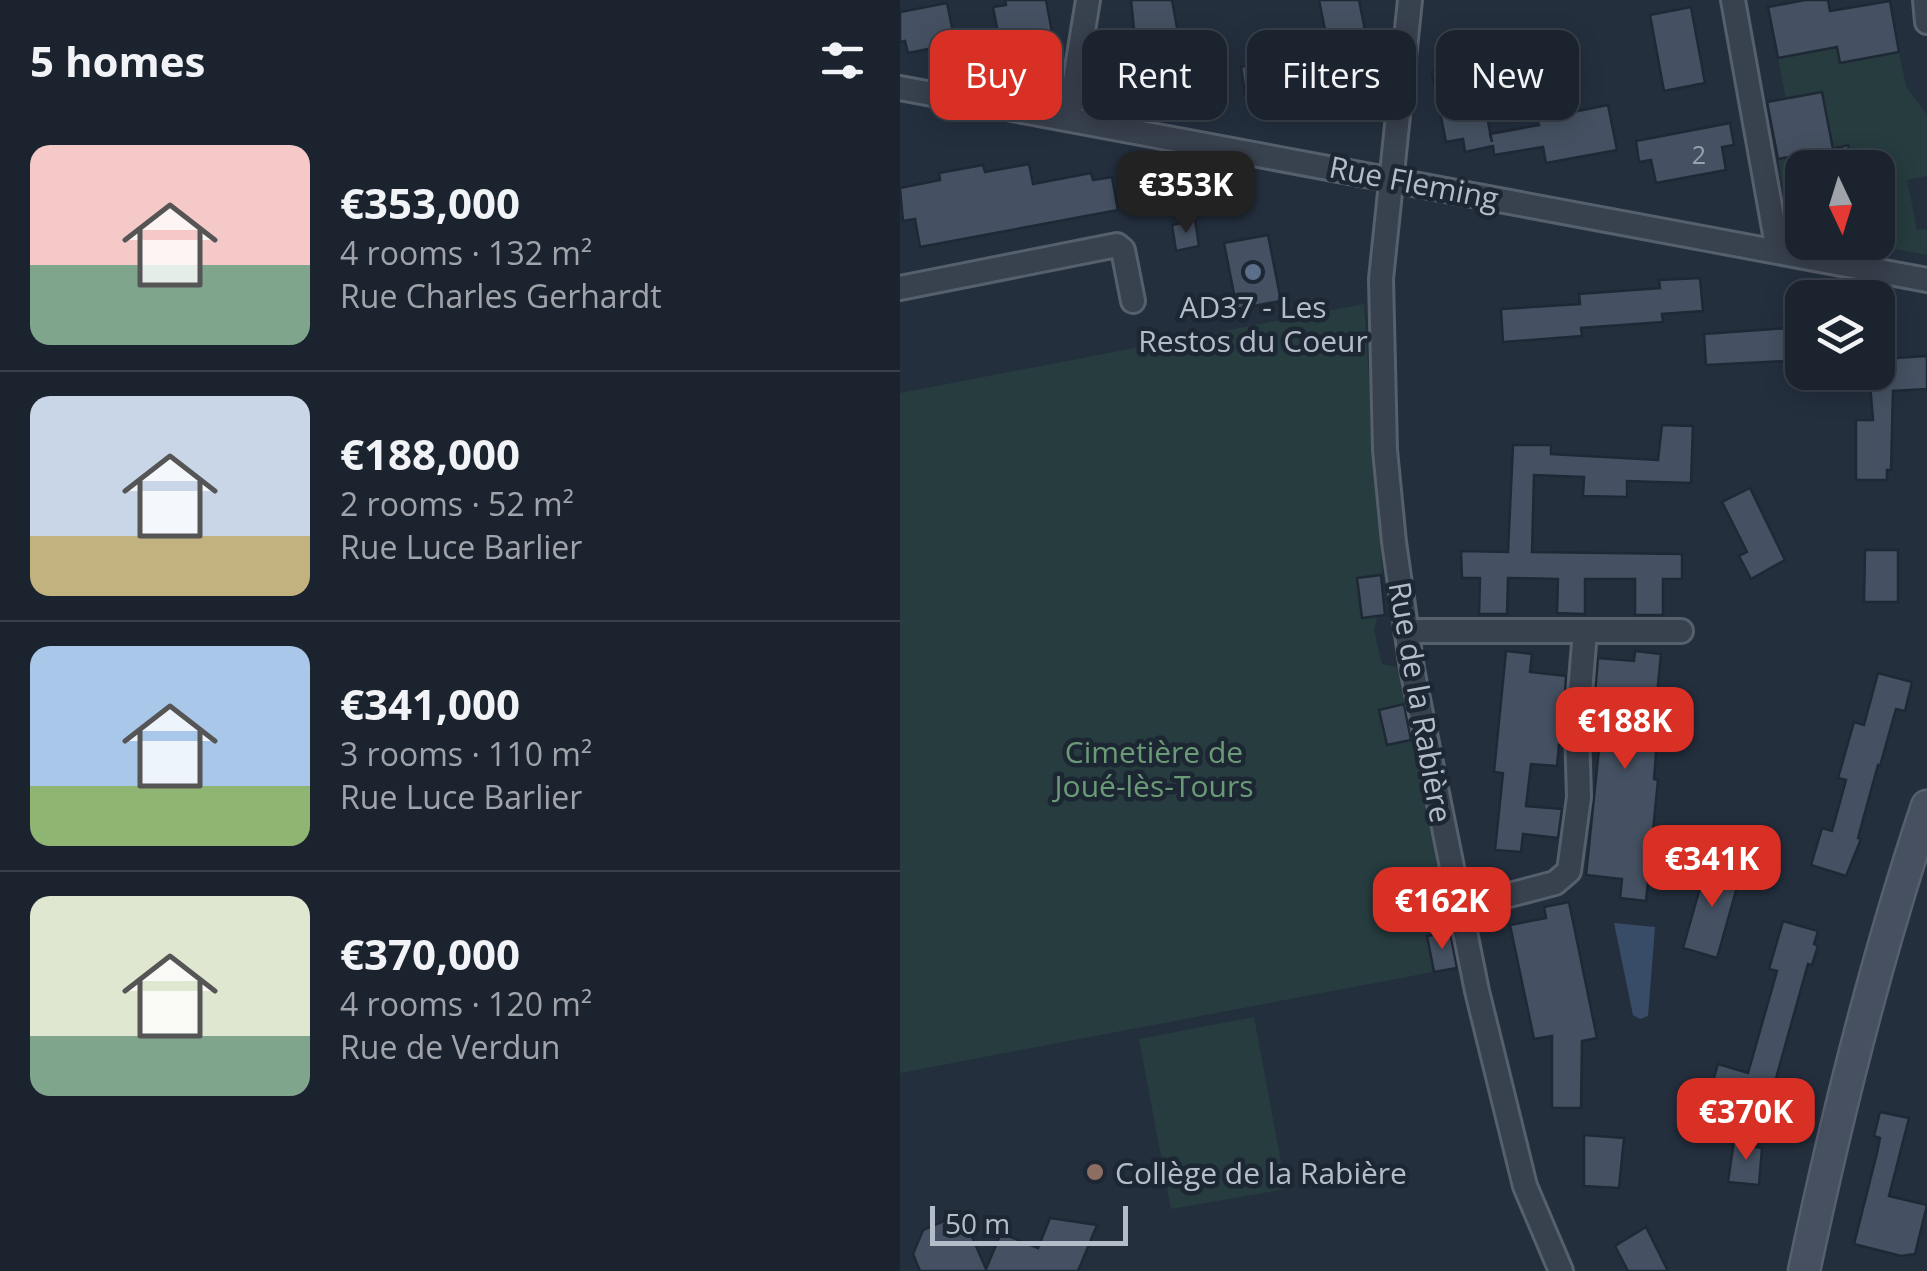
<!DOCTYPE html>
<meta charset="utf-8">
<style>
body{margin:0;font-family:"Open Sans",sans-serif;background:#242b36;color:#f1f3f6;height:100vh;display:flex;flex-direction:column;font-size:38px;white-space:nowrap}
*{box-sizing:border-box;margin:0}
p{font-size:32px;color:#a0a4aa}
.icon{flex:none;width:55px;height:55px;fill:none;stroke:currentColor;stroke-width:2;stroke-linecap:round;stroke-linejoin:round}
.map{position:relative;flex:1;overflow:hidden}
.sheet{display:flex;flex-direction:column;background:#1b232e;width:900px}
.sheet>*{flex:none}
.banner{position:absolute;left:30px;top:30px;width:845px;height:90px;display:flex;gap:20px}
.needle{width:65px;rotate:176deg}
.fabs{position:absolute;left:885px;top:150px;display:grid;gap:20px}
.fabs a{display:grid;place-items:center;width:110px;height:110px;border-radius:20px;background:#1b232e;box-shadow:0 5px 25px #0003,0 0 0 2px #39404a;font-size:50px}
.scale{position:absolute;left:30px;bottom:25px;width:198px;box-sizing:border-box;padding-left:10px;border:5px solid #b4bcc9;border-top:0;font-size:28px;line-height:35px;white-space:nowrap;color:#b4bcc9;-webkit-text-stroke:8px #1d2633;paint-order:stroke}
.price{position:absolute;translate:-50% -85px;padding:0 22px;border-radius:20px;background:#d93025;color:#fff;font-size:32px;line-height:65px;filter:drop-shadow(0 2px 5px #0008)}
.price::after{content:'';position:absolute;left:50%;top:60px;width:30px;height:22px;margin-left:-15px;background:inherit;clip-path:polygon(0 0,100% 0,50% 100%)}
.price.on{background:#222;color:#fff}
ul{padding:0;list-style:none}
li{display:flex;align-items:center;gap:30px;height:250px;padding:0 30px}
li+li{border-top:2px solid #39404a}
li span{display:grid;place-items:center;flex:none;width:280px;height:200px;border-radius:20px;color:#555}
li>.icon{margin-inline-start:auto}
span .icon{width:120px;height:120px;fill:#fffc;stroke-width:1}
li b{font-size:42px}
h2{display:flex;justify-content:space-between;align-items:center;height:120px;padding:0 30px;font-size:42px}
.chip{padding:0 35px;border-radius:20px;background:#1b232e;box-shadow:0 5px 25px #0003,0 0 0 2px #39404a;font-size:35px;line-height:90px}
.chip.on{background:#d93025;color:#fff}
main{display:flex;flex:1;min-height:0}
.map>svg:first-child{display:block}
</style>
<main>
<section class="sheet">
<h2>5 homes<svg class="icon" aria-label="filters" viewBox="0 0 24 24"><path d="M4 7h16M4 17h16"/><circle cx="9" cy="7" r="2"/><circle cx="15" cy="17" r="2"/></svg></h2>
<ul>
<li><span style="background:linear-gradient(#f6c9c9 60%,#7fa58c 0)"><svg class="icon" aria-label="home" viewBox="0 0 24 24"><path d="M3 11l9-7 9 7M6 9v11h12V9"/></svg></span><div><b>€353,000</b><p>4 rooms · 132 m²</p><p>Rue Charles Gerhardt</p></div></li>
<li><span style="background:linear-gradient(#c9d6e8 70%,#c2b280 0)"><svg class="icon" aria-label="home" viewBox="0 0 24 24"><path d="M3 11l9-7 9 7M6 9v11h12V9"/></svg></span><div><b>€188,000</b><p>2 rooms · 52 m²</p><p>Rue Luce Barlier</p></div></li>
<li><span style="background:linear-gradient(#a9c7e8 70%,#8fb573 0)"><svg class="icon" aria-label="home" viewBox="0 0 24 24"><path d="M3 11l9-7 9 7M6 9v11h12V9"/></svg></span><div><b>€341,000</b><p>3 rooms · 110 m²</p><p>Rue Luce Barlier</p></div></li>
<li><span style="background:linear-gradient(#dfe7d0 70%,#7fa58c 0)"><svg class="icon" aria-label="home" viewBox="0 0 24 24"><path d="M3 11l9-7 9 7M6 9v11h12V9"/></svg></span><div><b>€370,000</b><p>4 rooms · 120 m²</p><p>Rue de Verdun</p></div></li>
</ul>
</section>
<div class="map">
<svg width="1027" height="1271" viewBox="0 0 1027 1271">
<rect width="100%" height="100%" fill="#242f3e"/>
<!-- green -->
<g fill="#263c3f">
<path d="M937,47L940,63L999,52L1006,87L1027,115V176L1007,180L1017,230L1027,229V255L963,243L978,242V168L953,167L948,146L933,149L922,92L886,99L878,58Z"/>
<path d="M894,156L902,202V231L890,228L878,159Z"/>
<path d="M464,304L485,615L477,618L474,630L482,664L497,667L559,967L0,1073V393Z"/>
<path d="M354,1017L386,1189L271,1209L239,1039Z"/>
</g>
<!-- water -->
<path fill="#394c67" d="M714,923L755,927L748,1016L740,1019L733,1015Z"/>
<!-- building -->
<g fill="#455162" stroke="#1f2835" stroke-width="2.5">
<path d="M105,0H146L156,54L116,61L114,47L101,49L93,7L106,5Z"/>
<path d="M231,0H272L284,66L242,74L239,57L228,60L223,31L234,29Z"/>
<path d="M419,0H459L473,70L441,76L445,98L374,111L370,89L345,94L341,67L365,62L366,67L430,55Z"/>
<path d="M905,0H928L930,11L990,1L999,52L940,63L937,47L878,58L868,7Z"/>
<path d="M47,3L53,32L38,47L8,53L5,41L0,42V12Z"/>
<path d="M791,7L805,83L764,91L750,15Z"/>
<path d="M574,49L592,142L590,134L639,125L637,119L708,105L717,150L646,163L643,147L594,155L593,146L565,152L563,139L546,142L532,72L555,67L552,54Z"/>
<path d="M922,92L933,149L948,145L953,168H889L888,158L894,156L878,159L867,102Z"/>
<path d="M830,123L834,145L822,147L826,170L756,183L751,160L739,162L736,141Z"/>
<path d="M129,164L133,184L191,173L193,180L212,177L218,210L20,247L15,219L3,221L0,188L40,180L39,173L83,165L85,172Z"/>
<path d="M295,220L299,246L276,251L272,225Z"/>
<path d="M368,235L381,301L337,309L324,243Z"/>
<path d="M800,278L803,311L762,314L763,322L681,328L682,336L603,342L601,309L680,304L679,294L760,288L759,280Z"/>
<path d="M902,327V352L887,353V361L806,365L804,334Z"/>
<path d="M1027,356V389L993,391L991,470H987V480H956V420H973L969,372H978V359Z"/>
<path d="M762,425L793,426L791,483L727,481V497L683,496L684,477L634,475L632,552L782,554V579H763V615H735V579H685V614L657,613L658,579L608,578L607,614H579L580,578H562L561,551L608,552L613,445H651V454L758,460Z"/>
<path d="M850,488L885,560L851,579L839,556L847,552L822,502Z"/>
<path d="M965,550H998V602H964Z"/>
<path d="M481,575L485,615L462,618L457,578Z"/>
<path d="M606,651L632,654L630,672L666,676L662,745H659L657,766L631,764L626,806L662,809L658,838L623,834L621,852L595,850L603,773L594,772Z"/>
<path d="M735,651L761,654L755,716L759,717L754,779L758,780L746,901L720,898L722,879L686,875L699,749H693L692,730L698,658L734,661Z"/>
<path d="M978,673L1012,682L1005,711L996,709L980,766L978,765L958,838L961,839L946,876L911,865L922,828L932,831L946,780L938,778L954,722L964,725Z"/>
<path d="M504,704L511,740L487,745L479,710Z"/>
<path d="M807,863L841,873L817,958L783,948Z"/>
<path d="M669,902L697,1038L682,1041L681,1108H652V1036L634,1039L610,925L646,918L644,907Z"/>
<path d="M883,921L918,931L914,944L918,946L912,965L908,964L868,1107L810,1091L818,1064L848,1073L877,971L869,969Z"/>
<path d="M550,932L557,968L534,972L527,936Z"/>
<path d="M980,1112L1009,1118L989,1196L1027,1205L1015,1254L1001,1256L954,1244L977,1153L980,1138L974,1136Z"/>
<path d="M684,1135L724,1138L719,1188L684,1186Z"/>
<path d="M834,1140L858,1142L856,1147L862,1148L859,1185L828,1182Z"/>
<path d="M150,1218L197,1225L178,1271H20L13,1254L23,1230L46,1220L69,1230L86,1269L101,1233L138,1248Z"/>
<path d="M746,1227L768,1271H728L715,1246Z"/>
</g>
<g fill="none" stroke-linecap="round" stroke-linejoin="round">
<!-- minor casing -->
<g stroke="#565f6c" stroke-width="28">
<g id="minor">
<path d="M510,0L481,279L485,450L494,542L512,669L577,991L625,1186L661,1271"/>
<path d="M833,0L878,251"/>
<path d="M1025,0L1027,22"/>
<path d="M0,88L1027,280"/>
<path d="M169,117L188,0"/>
<path d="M0,288L217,245L223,250L233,301"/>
<path d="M506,631H685L677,730L679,797L669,871L655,883L560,908"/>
<path d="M685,631H781"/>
</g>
</g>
<!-- secondary casing -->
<g stroke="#565f6c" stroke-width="35">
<path id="secondary" d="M904,1271C937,1115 976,958 1027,806"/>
</g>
<!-- minor -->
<use href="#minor" stroke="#38414e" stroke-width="22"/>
<!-- secondary -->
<use href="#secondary" stroke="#465061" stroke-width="30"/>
</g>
<!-- markers -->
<circle fill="#5c6f8a" stroke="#1d2633" stroke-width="4" cx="353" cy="272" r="10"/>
<circle fill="#8d6e63" stroke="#1d2633" stroke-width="4" cx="195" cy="1172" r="10"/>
<g text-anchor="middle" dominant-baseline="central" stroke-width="9" stroke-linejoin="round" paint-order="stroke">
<!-- number labels -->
<g font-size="25" fill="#98a1af">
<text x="799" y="154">2</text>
</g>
<!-- street labels -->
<g font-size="30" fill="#b4bcc9" stroke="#1d2633">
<text transform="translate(514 182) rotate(11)">Rue Fleming</text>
<text transform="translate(521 702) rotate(80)">Rue de la Rabière</text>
</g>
<!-- poi labels -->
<g font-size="30" fill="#b4bcc9" stroke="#1d2633">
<text x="353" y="306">AD37 - Les<tspan x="353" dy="34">Restos du Coeur</tspan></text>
<text x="215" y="1172" text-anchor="start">Collège de la Rabière</text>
</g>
<!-- park labels -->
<g font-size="30" fill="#6b9a76" stroke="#1d2633">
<text x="254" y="751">Cimetière de<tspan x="254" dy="34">Joué-lès-Tours</tspan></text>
</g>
</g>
</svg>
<div class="fabs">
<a><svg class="needle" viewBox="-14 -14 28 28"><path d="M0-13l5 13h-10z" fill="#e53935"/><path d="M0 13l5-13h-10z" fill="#a0a4aa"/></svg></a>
<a><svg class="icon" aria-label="layers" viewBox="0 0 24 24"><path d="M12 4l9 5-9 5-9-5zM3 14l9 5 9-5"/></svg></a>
</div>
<div class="scale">50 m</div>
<b class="price on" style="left:286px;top:236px">€353K</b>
<b class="price" style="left:725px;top:772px">€188K</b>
<b class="price" style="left:812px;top:910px">€341K</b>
<b class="price" style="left:542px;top:952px">€162K</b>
<b class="price" style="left:846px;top:1163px">€370K</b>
<div class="banner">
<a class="chip on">Buy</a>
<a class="chip">Rent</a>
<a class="chip">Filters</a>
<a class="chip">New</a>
</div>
</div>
</main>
